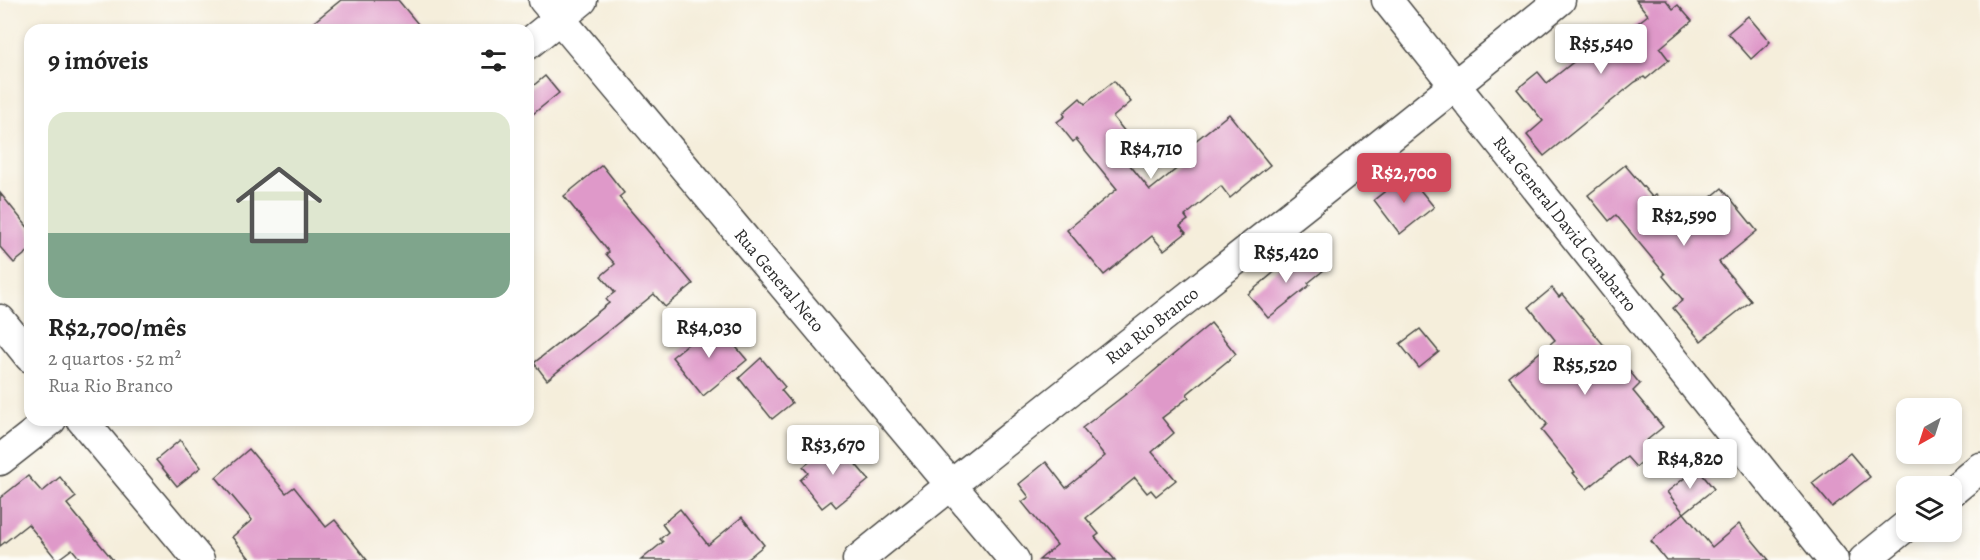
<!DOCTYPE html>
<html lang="pt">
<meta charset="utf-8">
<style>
body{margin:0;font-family:Alegreya,serif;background:#f2f2f2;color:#222;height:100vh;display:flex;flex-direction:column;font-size:22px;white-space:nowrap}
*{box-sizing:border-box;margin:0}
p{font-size:20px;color:#767676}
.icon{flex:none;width:33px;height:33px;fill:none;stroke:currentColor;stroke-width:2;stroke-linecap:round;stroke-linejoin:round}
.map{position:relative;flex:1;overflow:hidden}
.details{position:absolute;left:24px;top:24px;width:510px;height:402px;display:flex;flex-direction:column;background:#fff;border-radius:18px;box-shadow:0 3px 9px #0003}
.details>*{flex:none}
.needle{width:39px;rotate:219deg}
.buttons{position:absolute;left:1896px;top:398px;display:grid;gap:12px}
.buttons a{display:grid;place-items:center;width:66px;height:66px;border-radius:12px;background:#fff;box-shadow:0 3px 9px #0003;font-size:30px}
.price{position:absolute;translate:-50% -51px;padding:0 14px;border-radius:6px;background:#fff;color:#222;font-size:20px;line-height:39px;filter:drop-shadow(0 2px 3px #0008)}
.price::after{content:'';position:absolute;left:50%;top:36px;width:18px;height:14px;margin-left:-9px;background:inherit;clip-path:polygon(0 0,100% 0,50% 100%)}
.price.current{background:#d1495b;color:#fff}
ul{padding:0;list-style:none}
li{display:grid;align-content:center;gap:12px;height:318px;padding:0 24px}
li span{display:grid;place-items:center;height:186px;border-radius:18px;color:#555}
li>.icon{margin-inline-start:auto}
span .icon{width:108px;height:108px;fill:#fffc;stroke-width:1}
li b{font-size:26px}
h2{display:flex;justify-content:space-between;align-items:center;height:72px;padding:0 24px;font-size:26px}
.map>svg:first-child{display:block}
</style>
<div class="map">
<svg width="1980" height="560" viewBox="0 0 1980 560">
<rect width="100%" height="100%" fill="#fdfcf7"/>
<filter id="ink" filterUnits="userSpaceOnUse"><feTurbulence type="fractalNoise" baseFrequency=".0167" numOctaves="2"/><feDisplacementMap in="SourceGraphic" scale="12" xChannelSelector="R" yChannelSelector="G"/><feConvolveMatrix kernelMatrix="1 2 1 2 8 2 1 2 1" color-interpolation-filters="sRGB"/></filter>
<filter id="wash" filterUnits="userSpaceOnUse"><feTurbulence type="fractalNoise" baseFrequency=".008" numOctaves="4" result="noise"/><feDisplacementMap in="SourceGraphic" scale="24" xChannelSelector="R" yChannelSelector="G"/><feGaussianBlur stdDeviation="1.35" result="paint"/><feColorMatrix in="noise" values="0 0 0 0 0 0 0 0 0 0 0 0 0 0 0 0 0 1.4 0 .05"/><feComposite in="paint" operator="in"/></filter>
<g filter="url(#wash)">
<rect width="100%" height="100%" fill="#f5eedb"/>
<g id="blocks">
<!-- building -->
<g fill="#df99c9">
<path d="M341,0H398L423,30H304Z"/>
<path d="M1636,0H1666L1673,9L1678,5L1692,21L1660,48L1669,60L1646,79L1644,77L1635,82L1544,156L1527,135L1543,121L1517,89L1538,72L1547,83L1601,40L1607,47L1648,15Z"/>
<path d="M1748,16L1770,42L1751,59L1728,33Z"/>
<path d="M545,76L559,93L528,118V90Z"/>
<path d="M1114,81L1131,102L1113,117L1134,143L1121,154L1150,190L1185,162L1179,154L1229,114L1270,165L1230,198L1221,186L1185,216L1188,220L1180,226L1186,233L1164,250L1152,236L1104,275L1067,230L1117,189L1076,139L1073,142L1057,122L1065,116L1063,113L1080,98L1085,104Z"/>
<path d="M602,165L624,193L619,197L693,284L665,307L654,294L547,380L534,363L609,303L606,299L615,292L601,276L615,264L606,254L609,252L564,196Z"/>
<path d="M1625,165L1652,197L1656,194L1680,223L1722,188L1757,231L1719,262L1751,301L1701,341L1673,308L1683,300L1663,276L1665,274L1616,215L1609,221L1588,195Z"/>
<path d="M1407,174L1434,207L1400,234L1374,200Z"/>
<path d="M0,193L30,230V250L14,263L0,247Z"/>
<path d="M1308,250L1324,270L1308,283L1310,285L1268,318L1248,294L1284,264L1287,267Z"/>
<path d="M1552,288L1559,297L1562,294L1611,354L1614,352L1640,384L1633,391L1663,427L1646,441L1655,451L1636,467L1627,457L1587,489L1573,473L1575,472L1541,430L1547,424L1509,377L1555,340L1529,307Z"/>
<path d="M715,322L747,360L703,396L672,357Z"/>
<path d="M1211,323L1236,354L1187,394L1189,397L1162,418L1174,433L1152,452L1176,480L1156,496L1151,490L1147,493L1135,478L1086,518L1099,534L1095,537L1115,560H1039L1057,545L1022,502L1029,497L1019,484L1046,462L1066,488L1105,456L1082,428L1135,387Z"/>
<path d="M1420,329L1439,352L1419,368L1400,344Z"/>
<path d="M761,358L785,387L781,390L792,403L772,419L739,378Z"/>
<path d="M180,440L201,467L177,486L156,460Z"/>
<path d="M836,441L869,480L836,507L831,501L822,508L800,480L808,473L803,467Z"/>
<path d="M249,449L286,493L294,487L326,527L335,520L367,560H251L232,537L252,520L216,477Z"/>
<path d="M1850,453L1870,477L1832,507L1812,483Z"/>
<path d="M1697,468L1714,489L1684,513L1667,492Z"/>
<path d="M28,476L42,492L60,477L76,497L67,504L113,560H81L72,549L57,560L28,524L0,546V498Z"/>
<path d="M680,509L708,545L742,517L764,545L746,560H641L663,542L660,539L668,532L662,524Z"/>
<path d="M1684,513L1712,547L1739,524L1769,560H1666L1651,541Z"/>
</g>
</g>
</g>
<g filter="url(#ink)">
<use href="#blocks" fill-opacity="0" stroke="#494845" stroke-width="1.5"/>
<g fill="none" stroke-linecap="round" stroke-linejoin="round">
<!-- minor casing -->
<g stroke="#494845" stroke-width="33">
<g id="minor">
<path id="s1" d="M544,0L1014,560"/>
<path id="s2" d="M1387,0L1833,560"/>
<path d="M528,44L582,0"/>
<path d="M0,320L30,357"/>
<path d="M82,420L199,560"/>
<path d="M0,460L51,420"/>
<path d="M1952,491L1980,468"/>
<path id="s3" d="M858,560C1090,371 1329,190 1560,0"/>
<path d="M1864,560L1906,526"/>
</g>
</g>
<!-- minor -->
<use href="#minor" stroke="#fff" stroke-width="30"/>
</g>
</g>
<g text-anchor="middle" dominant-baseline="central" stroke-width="4.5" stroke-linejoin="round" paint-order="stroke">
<!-- street labels -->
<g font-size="18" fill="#2b2b2b" stroke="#fdfcf7">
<text stroke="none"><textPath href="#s2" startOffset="286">Rua General David Canabarro</textPath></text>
<text stroke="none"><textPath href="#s1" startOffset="366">Rua General Neto</textPath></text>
<text stroke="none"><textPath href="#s3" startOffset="376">Rua Rio Branco</textPath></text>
</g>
</g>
</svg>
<div class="buttons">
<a><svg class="needle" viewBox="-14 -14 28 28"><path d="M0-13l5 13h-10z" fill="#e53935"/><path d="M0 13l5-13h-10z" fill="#767676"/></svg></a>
<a><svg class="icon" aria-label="layers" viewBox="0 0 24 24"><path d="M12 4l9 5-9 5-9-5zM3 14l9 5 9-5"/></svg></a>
</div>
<b class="price" style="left:1601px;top:75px">R$5,540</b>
<b class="price" style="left:1151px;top:180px">R$4,710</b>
<b class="price current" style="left:1404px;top:204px">R$2,700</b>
<b class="price" style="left:1684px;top:247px">R$2,590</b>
<b class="price" style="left:1286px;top:284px">R$5,420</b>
<b class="price" style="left:709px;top:359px">R$4,030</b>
<b class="price" style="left:1585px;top:396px">R$5,520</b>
<b class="price" style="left:833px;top:476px">R$3,670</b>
<b class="price" style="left:1690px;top:490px">R$4,820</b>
<section class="details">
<h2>9 imóveis<svg class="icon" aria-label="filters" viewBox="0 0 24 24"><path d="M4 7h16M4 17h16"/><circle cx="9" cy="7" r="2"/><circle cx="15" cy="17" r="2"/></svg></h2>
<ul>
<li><span style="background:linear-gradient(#dfe7d0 65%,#7fa58c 0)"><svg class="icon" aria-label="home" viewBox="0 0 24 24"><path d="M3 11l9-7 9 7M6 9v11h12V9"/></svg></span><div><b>R$2,700/mês</b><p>2 quartos · 52 m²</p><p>Rua Rio Branco</p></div></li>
</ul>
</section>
</div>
